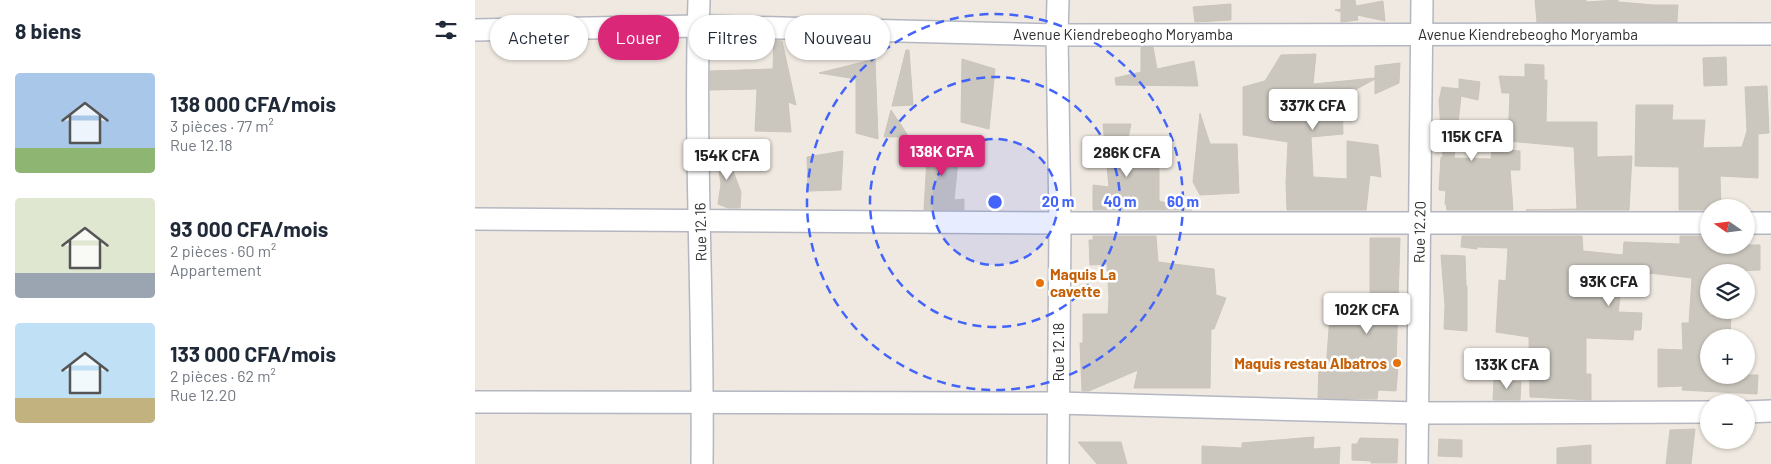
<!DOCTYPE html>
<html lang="fr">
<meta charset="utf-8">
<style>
body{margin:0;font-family:Barlow,sans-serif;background:#f2f2f3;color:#1f2937;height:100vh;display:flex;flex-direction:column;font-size:19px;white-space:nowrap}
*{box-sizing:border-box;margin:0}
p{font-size:16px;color:#747a83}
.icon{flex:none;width:28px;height:28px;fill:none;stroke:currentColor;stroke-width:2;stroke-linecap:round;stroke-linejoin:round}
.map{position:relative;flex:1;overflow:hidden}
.panel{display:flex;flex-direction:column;background:#fff;width:475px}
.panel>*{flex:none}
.hud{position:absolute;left:15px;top:15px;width:475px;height:45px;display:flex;gap:10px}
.needle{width:32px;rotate:284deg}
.fabs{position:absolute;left:1225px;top:199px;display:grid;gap:10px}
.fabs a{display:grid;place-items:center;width:55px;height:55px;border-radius:50%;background:#fff;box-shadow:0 1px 4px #0004;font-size:25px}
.price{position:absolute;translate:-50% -42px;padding:0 11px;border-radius:5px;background:#fff;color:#222;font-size:16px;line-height:32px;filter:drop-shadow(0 1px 2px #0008)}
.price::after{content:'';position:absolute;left:50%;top:30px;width:15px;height:11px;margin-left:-8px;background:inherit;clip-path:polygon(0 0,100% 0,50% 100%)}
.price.active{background:#db2777;color:#fff}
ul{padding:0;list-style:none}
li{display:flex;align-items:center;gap:15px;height:125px;padding:0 15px}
li span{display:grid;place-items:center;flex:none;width:140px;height:100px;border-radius:5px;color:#555}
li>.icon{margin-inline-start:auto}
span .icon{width:60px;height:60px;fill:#fffc;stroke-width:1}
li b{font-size:21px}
h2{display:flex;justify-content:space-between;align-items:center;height:60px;padding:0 15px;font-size:21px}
.pill{padding:0 18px;border-radius:22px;background:#fff;box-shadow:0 1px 4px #0004;font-size:18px;line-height:45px}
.pill.active{background:#db2777;color:#fff}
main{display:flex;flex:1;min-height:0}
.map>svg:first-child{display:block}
</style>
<main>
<section class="panel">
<h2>8 biens<svg class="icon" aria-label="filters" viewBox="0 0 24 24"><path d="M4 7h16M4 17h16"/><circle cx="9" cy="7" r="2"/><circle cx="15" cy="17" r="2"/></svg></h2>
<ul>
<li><span style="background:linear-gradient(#a9c7e8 75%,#8fb573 0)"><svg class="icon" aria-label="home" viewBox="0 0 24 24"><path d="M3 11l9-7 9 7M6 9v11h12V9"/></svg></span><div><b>138 000 CFA/mois</b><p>3 pièces · 77 m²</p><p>Rue 12.18</p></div></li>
<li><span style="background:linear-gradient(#dfe7d0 75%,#9aa5b1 0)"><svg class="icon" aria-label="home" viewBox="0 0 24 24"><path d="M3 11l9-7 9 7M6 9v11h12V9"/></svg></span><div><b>93 000 CFA/mois</b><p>2 pièces · 60 m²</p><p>Appartement</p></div></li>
<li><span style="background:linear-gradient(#bfe0f5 75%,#c2b280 0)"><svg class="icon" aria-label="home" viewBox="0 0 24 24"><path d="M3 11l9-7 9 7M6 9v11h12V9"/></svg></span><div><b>133 000 CFA/mois</b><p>2 pièces · 62 m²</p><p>Rue 12.20</p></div></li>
</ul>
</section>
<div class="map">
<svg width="1296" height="464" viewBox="0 0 1296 464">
<rect width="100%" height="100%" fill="#efe9e1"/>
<!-- building -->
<g fill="#cbc7bf" stroke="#cbc5ba">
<path d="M866,0H880L881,6L908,1L910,21L882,15L883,20L866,22V12L860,10L866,9Z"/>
<path d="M1060,0H1111V2L1143,0V2L1179,5H1203L1202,22H1062Z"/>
<path d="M756,4V20L720,22L718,7Z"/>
<path d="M299,40L307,41L321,105L313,102L316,132L280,131L282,89L235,90V71L298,69Z"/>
<path d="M666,47H678L682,69L719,61L723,86L641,85L640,78L666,72Z"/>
<path d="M431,50H434L438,105L417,106Z"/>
<path d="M841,54L838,84L900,78V66L925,63L924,83L900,94V79L867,97L868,134L836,137L838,177L872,179V141L903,145L906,177L895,175L891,210H812L811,182L813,142L768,135V87L790,81L806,55Z"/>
<path d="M1251,57L1252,85L1229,86L1228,58Z"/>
<path d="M400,59L403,139L381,133V79L344,73Z"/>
<path d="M487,59L520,69L514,129L486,122Z"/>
<path d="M1050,64L1069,65V80H1072L1071,122H1122V157L1157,156L1154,210H1051L1102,209L1099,147L1033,141L1035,93H1027L1024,76L1050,77Z"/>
<path d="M984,79L1005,82L1003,100L986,96L979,158L1016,159L1017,149L1045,151V170H1035L1038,210H972L971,204H970L971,191L964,190L966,157H968L964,101L967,87L984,89Z"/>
<path d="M1292,86L1294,133L1283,134V178L1245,176L1246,208H1234V210H1204V167L1160,166L1161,105H1198L1197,120H1230L1228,148L1267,147L1272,131L1270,87Z"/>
<path d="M416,110L434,137H409Z"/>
<path d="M725,113L735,144H762L764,193L725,195L718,182Z"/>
<path d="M628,124H656L652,143L655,161L684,168V201L717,210H618V185L634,187Z"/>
<path d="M453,141L485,142L479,200L489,199V210H449Z"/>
<path d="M247,142L266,192L265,208H253L243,204L246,184L240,144Z"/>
<path d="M368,151L366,190L333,191L332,157Z"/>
<path d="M618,236H681L683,262L739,269L741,295L751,298L739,329H736L735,388H659L663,370L614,391H607L605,343H608V314H633L634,298L632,264L615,265L614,240H618Z"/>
<path d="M987,236H1107L1108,251L1148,255L1149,242L1205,244V236H1234V245H1285V270L1234,272V315H1256L1255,338H1234V375H1283L1282,394L1207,390L1208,386L1183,387V349L1208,350L1207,323H1214L1217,278L1157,271V275L1148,274L1143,312L1167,313L1166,330H1159L1158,340L1111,338V374H1116V400L1055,397L1054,337L1021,332L1024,280L1031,281L1033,248L1002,247V249L986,247Z"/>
<path d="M895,238H925L921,365L923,366L921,391L903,390L902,399L843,398L844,368L851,369L855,316L895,315Z"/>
<path d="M966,255L990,256L991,286H992V331L969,329L970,305Z"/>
<path d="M1019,380L1046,382L1045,400H1018Z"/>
<path d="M1220,429L1216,464H1191L1195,430Z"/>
<path d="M839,437L838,449L865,447L864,464H727V446L767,448V443Z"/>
<path d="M885,438L923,439L922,463H896V461L877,460V444H882Z"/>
<path d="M964,439L987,440V457L963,456Z"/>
<path d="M603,442H646L652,464H622Z"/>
<path d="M1116,445V464H1082V448Z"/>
</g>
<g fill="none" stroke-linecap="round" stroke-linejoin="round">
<!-- minor casing -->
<g stroke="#b4b7c1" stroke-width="24">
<g id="minor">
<path d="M224,0C219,155 229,309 227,464"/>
<path d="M583,0L582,35L585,223L583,464"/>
<path d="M0,30L223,26L582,35L1296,34"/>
<path d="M0,219L585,223H1234"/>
<path d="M1271,223H1296"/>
<path d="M0,402L583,403L942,413L1234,412"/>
<path d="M1271,412L1296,411"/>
<path d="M942,464L947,0"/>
</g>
</g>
<!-- minor -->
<use href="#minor" stroke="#fff" stroke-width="21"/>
</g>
<!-- distance rings -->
<circle cx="520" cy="202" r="63" fill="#4264fb" fill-opacity=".12"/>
<g fill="none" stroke="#4264fb" stroke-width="2.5" stroke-dasharray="9 6">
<circle cx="520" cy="202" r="63"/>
<circle cx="520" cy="202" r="125"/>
<circle cx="520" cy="202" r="188"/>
</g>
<!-- markers -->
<g fill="#e8710a" stroke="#fff" stroke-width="2">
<circle cx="565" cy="283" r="5"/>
<circle cx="922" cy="363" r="5"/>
</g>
<g text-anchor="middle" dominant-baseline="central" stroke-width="5" stroke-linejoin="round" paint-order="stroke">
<!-- street labels -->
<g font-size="15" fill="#2e2e2e" stroke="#fff">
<text x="648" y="34">Avenue Kiendrebeogho Moryamba</text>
<text x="1053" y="34">Avenue Kiendrebeogho Moryamba</text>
<text transform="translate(225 232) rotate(-91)">Rue 12.16</text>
<text transform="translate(944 232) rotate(-89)">Rue 12.20</text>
<text transform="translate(583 352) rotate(-90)">Rue 12.18</text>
</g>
<!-- food labels -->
<g font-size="15" font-weight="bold" fill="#c56008" stroke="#fff" text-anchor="start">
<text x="575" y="274">Maquis La<tspan x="575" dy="17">cavette</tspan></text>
<text x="912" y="363" text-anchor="end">Maquis restau Albatros</text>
</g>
</g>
<circle cx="520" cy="202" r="8" fill="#4264fb" stroke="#fff" stroke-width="2.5"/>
<g font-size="15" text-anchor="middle" font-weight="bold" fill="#4264fb" stroke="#fff" stroke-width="5" stroke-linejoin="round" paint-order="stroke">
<text x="583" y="207">20 m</text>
<text x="645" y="207">40 m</text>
<text x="708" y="207">60 m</text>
</g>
</svg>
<div class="fabs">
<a><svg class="needle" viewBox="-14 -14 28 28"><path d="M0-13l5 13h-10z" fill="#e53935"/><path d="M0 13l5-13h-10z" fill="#747a83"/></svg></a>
<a><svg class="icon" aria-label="layers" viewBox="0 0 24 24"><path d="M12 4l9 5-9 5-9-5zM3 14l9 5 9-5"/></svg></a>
<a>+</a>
<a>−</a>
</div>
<b class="price" style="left:838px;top:131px">337K CFA</b>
<b class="price" style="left:997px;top:162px">115K CFA</b>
<b class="price active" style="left:467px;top:177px">138K CFA</b>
<b class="price" style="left:652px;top:178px">286K CFA</b>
<b class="price" style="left:252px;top:181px">154K CFA</b>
<b class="price" style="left:1134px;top:307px">93K CFA</b>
<b class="price" style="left:892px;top:335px">102K CFA</b>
<b class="price" style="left:1032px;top:390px">133K CFA</b>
<div class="hud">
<a class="pill">Acheter</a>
<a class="pill active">Louer</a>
<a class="pill">Filtres</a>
<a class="pill">Nouveau</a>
</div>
</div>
</main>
